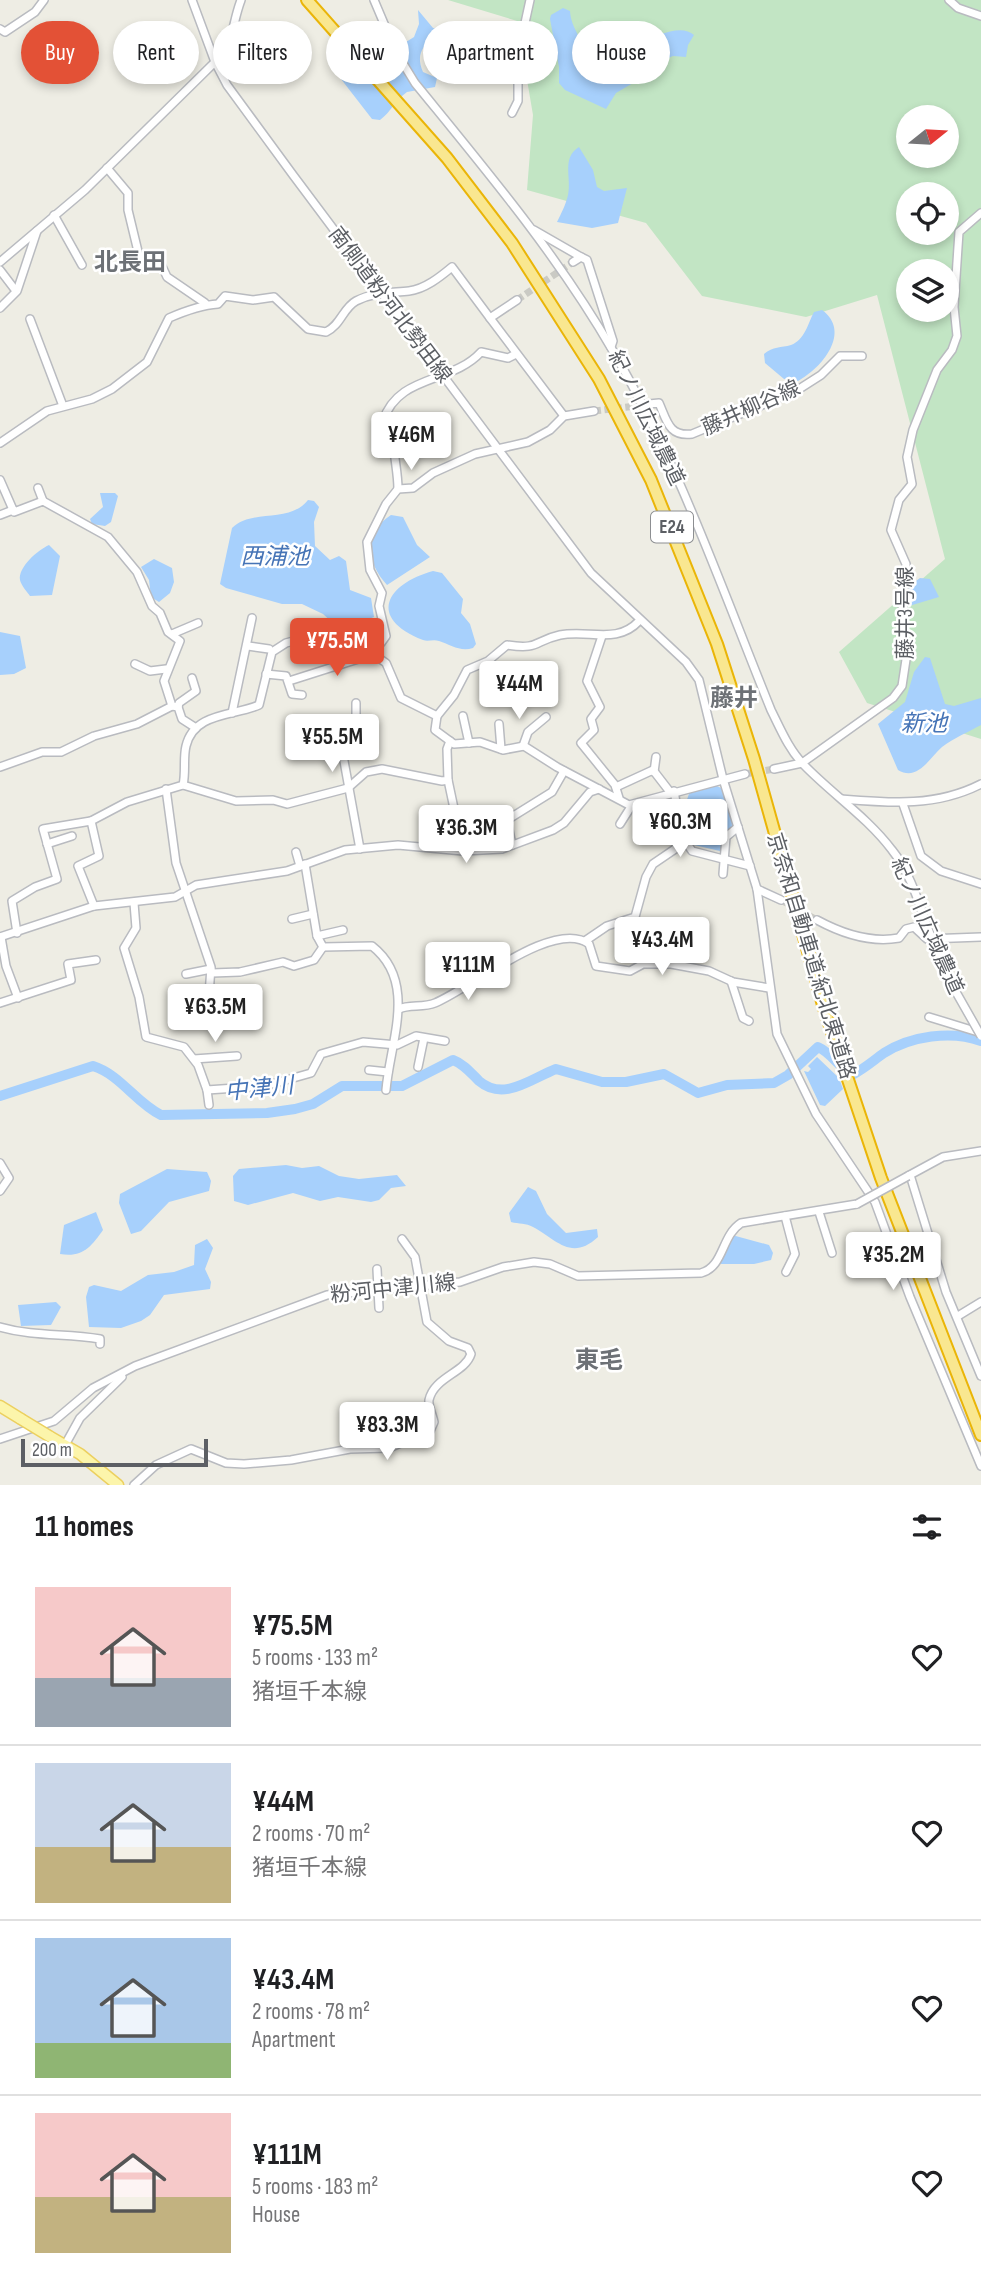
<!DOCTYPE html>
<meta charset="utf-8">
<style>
body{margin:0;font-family:"Sofia Sans Condensed","Noto Sans JP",sans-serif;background:#f2f2f2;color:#202124;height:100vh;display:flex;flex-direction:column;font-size:26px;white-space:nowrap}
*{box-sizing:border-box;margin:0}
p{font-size:23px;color:#757577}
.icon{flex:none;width:38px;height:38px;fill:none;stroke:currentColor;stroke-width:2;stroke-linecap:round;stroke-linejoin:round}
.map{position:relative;height:1485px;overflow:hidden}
.details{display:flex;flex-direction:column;background:#fff;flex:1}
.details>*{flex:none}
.hud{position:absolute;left:21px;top:21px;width:940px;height:63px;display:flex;gap:14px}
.needle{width:46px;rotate:72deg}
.buttons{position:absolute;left:896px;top:105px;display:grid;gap:14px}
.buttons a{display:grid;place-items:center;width:63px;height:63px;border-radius:50%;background:#fff;box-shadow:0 4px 10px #0003;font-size:35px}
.scale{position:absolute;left:21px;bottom:18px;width:187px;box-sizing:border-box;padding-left:7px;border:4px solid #5c5f64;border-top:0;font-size:19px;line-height:24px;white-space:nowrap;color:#5c5f64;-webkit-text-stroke:5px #fff;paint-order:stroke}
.price{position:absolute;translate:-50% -60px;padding:0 16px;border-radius:7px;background:#fff;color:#222;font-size:23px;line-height:46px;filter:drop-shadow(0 2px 4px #0008)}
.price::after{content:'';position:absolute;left:50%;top:42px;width:21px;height:16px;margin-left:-10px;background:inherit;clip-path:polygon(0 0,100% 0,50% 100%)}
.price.current{background:#e35136;color:#fff}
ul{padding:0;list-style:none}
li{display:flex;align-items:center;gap:21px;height:175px;padding:0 35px}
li+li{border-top:2px solid #e0e0e0}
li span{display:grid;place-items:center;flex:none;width:196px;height:140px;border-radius:0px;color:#555}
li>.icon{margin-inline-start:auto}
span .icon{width:84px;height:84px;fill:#fffc;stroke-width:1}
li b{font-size:30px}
h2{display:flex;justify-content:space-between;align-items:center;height:84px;padding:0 35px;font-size:30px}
.pill{padding:0 24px;border-radius:32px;background:#fff;box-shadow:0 4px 10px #0003;font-size:24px;line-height:63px}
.pill.current{background:#e35136;color:#fff}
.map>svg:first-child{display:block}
</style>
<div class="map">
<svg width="981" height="1485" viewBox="0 0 981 1485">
<rect width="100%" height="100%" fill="#eeede4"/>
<!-- green -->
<path fill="#c2e5c4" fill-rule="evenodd" d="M448,0H981V739L867,703L839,652L945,559L877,295L806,317L702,296L646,223L527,190L533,115L517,21ZM908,117H947V156H908ZM908,194H947V233H908ZM908,271H947V310H908Z"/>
<!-- water -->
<g fill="#a7d0fc">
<path d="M563,8L570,11C571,29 584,40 587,58L596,64C618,59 674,16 694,35L688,45L686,57L673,56L663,60L645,76L616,93L606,109L565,90L559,83V67L550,19L551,15Z"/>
<path d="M418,10L433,28L440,30C427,44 414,50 423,72L437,78L435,87L407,92C395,100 391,112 380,120L372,119L341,79V70L353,57L391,47L398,36L406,42L414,37L419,24Z"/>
<path d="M579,147L593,170L597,187L604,191L627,188L618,223L592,228L557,222C561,214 566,204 568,195C572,178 561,158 579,147Z"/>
<path d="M822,310C852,332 822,368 798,381L784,379L765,363L764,354C773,346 781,348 791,345C805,340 808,323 814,312Z"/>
<path d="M100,493H115L118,496L111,522L105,526L92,524L90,519L103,507Z"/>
<path d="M308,500L314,501L319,507L314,522L315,546L330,560L339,556L346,561L350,590L371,598L374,617L350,626L333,623L323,614L302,604H282L226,588L220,584L232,528C253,508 289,524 308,500Z"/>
<path d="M391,515L403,517L417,545L430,557L387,585C366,562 363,533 391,515Z"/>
<path d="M49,545L60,556L52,595L30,596C27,592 21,585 20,580C18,567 38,550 49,545Z"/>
<path d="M154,559L172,568L174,582L170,593L159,602L151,597L149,580L141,567Z"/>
<path d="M433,571L442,573L463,599L461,613L470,624L476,644L473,648C460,652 451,645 439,641C433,639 428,642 423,640C367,618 386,584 433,571Z"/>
<path d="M920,578L930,579L939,597L909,606L906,599L908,587Z"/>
<path d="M0,632L20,636L26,668L14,674L0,675Z"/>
<path d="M925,657L930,658L945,704L954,706L981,698V725C968,732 954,738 942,747C930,757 918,782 898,770L878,724L905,702L914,672Z"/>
<path d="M715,785L723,789L734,826L720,851L694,845L683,811L690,791Z"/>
<path d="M817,1057L839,1078L843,1089L825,1106L820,1105L804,1071L808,1072L811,1069L808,1066Z"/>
<path d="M286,1165L302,1168L319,1166L339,1176L359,1179L397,1175L406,1186L391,1188L379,1200L371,1202L338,1197L320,1201L293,1193L248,1205L234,1201L233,1176L239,1169Z"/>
<path d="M167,1169L207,1172L211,1181L209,1191L169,1202L141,1231L131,1234L119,1203L120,1194Z"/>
<path d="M528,1187L536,1191L547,1214L566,1233L597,1229L598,1237C571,1262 556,1239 533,1227C526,1223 519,1224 511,1222L509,1213Z"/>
<path d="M96,1212L103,1230C91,1247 82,1258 60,1254L64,1225Z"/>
<path d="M732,1235L769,1245L773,1253L771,1260L754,1264H721V1256Z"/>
<path d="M207,1239L213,1248L205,1269L211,1282L210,1289L164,1295L150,1315L141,1321L121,1328L89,1327L86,1297L89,1287L94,1285L121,1291L148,1275L174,1272L194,1265L195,1245Z"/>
<path d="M56,1302L61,1307L51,1325L21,1326L18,1305Z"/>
</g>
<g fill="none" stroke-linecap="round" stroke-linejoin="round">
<!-- river -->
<path stroke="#a7d0fc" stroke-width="10" d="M0,1096L93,1066C121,1075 135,1102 161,1115L267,1113L295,1109L313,1104L342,1086H402L453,1060C464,1064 471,1073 479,1081C504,1102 530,1079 556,1069L602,1082H626L664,1074L698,1093L727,1085L774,1083L788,1075L818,1047C830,1052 839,1067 852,1075C864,1069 874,1060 884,1053C911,1036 951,1030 981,1041"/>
<!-- minor-tunnel -->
<g stroke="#cacac4" stroke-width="7" stroke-dasharray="7 3.5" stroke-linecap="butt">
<path d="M517,300L573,262"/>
<path d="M594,411L645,405"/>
<path d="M745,774L774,769"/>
<path d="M781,900L817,920"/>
</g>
<!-- minor casing -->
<g stroke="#b9bbc0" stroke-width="10">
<g id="minor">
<path d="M192,0L215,62L227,85L293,175L591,573L686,662L699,680L723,779L757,889L777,1034L816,1114L875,1202L910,1297L981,1466"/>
<path d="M374,0L396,52L415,83C485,169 557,254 613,351C679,464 722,589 771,710C780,728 789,750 804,765C832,794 867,817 892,850C913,876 921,912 933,942"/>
<path d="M949,0L958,8L981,16"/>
<path d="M0,29L5,32L35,12L44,0"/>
<path d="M512,113L518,101V55L530,0"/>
<path d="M107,168L128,193V210L142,268L160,262L167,277L205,303"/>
<path d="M54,215L82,265"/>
<path d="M534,230L581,257"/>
<path d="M0,262L85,190L215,62C236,37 231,27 241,0"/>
<path d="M573,262L581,257L587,260L613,341L611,347"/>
<path d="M0,270L16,291"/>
<path d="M517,300L490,318L564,416"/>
<path d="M0,308L17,291L37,231"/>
<path d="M30,319L63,406"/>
<path d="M649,404L659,403C667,421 669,437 692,434L796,391L821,375L840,356H862"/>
<path d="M0,443L47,411L92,399L112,389L147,362L169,318C185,311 202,305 218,304L225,296L253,300L274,297L308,329L326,332C341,325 343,308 356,301C373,292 391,293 409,291C425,289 440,277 452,267L490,318"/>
<path d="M0,480L14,512L43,501L108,537L137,572L152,606L160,613L168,632L180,641L164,681L172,706L178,707L182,719L196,728"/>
<path d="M38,488L43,501"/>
<path d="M398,489C398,475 395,462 394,449C393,440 385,430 383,421C398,374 452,384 481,352L508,358L516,354"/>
<path d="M0,515L13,510"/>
<path d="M172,634L198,623"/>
<path d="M333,634V651"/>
<path d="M602,636L587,681L600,707L591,719L594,730L581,743L615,785L619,798"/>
<path d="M300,639L304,656"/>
<path d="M361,645L381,643L386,636L379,606L382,593L370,570L367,542L386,504L398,489L413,488L433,473L475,454L528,442L550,430L564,416L594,411"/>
<path d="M248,646L269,649"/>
<path d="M135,664L150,671L166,669"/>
<path d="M266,674L286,676L292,694L302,695"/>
<path d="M289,681L374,654"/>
<path d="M356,703V717L340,739L360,849"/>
<path d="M178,707L179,703L196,691L192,678"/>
<path d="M232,713L252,618"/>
<path d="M437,716L454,695L467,670L488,661L507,645C540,650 533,641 560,635C588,629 617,645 639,621"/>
<path d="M463,716L469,743"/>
<path d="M499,724L501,749"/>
<path d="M523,746L528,732L546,717"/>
<path d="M0,767L42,752H61L94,736L137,724L172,706"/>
<path d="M774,769L802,763L893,698L902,686L907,653L901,627L906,564L891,530L899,500L912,484L907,457L913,430L937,370L952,350L957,336L954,307L959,232L981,213"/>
<path d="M654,772L656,757"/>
<path d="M448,780L463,851"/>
<path d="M183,785L236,801L273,800L287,804L348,788L366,772L382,769L442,781L448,780L447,749L450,741"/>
<path d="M616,787L653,770L670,792"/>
<path d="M166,789L176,863L211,967L209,995"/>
<path d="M674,791L682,836L692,851L750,866"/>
<path d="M842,799C891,803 936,807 981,784"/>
<path d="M903,804L921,856L941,871L981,884"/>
<path d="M620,824L632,805"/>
<path d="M47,844L72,836"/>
<path d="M512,845L507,820L552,792L564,771"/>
<path d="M296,852L300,866"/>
<path d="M305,864L317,936L323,947L372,946C418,982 390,1042 386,1090"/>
<path d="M723,874L726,837L738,827"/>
<path d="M757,889L781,900"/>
<path d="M134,903L136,928L124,948L139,997L146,1037L184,1047L198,1065L207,1090L265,1086L311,1073L321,1054L363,1042L397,1045L416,1036L445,1041"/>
<path d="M94,906L78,866L99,856L91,821L127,802L183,785C186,772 183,758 186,746C194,712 234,716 259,705L272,652L286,643L316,635L350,638L386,663L401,698L437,716L435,730L454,744L480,742L503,750L524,746L557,767L629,805L745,774"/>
<path d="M292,919L313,914"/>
<path d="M817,920C841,933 871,943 899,938L906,929L914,927L927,939L981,937"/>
<path d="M17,933L12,901L35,887L57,879L43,829L91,821"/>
<path d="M317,936L343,930"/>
<path d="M0,937L94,906L175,897L196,885L287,871L345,850L398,845L463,851L502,849L553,830L564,823L590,792L599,789"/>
<path d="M1,937L6,966L18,998"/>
<path d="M585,941L607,926L635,917L646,877L653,864L675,849L682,836"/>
<path d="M212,973L240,972L283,962L294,966L314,960L323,947"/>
<path d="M186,974L211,969"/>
<path d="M731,981L743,1018L749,1021"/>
<path d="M0,1003L71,980L68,964L96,960"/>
<path d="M399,1009C409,1004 423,1008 435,1003C470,989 554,918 589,944L596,966L630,971L643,964H671L709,971L733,982L769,988"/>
<path d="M929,1017L978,1032"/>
<path d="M194,1059L237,1056"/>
<path d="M418,1067L424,1038"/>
<path d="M369,1070L388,1072"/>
<path d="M207,1090L209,1105"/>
<path d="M0,1163L9,1178L0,1191"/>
<path d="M910,1175L946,1292L981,1376"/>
<path d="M908,1176L943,1157L981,1151"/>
<path d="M819,1212L832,1253"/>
<path d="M785,1216L795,1254L786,1272"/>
<path d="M377,1269L379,1308"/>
<path d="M958,1316L981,1302"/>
<path d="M0,1327C35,1337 66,1333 100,1339V1344"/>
<path d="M0,1439L54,1421L93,1388L135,1366L327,1295L460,1282L503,1267L534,1262L550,1264L578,1276L701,1273C724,1267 721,1236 741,1223L857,1204"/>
<path d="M65,1445L80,1418L122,1377"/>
<path d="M134,1485L156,1465L191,1449L226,1463L244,1464L291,1460L350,1449L389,1448L430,1431L434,1422C433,1416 428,1406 429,1400C434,1377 465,1373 471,1354L468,1348L449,1341L427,1322L415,1257L402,1239"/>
</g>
</g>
<!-- major casing -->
<g stroke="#ecd05f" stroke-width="13">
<g id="major">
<path d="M0,1406L21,1419"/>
<path d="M49,1436L80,1454L118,1485"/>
</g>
</g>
<!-- highway casing -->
<g stroke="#eab508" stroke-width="14">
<path id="highway" d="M307,0L447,158L512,243L599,379L651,480L717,644L754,759L823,1005L881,1178L981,1435"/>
</g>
<!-- minor -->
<use href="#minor" stroke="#fff" stroke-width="7"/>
<!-- major -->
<use href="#major" stroke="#fcf5ab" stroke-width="10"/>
<!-- highway -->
<use href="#highway" stroke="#f9e790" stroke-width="10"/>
<!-- minor-bridge casing -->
<g stroke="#b9bbc0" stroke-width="10" stroke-linecap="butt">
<g id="minor-bridge">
<path d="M933,942L956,992L981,1036"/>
<path d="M857,1204L908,1176"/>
</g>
</g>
<!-- major-bridge casing -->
<g stroke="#ecd05f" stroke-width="13" stroke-linecap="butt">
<path id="major-bridge" d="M21,1419L49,1436"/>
</g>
<!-- minor-bridge -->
<use href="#minor-bridge" stroke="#fff" stroke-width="7"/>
<!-- major-bridge -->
<use href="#major-bridge" stroke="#fcf5ab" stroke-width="10"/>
</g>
<g text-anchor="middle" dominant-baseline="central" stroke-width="5" stroke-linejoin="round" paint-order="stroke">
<!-- shield labels -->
<rect fill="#fff" stroke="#8d8f92" stroke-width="2" x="651" y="511.5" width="42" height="31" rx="5"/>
<g font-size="19" font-weight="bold" fill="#5c5f64">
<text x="672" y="527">E24</text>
</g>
<!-- street labels -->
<g font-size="21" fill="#5c5f64" stroke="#fff">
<text transform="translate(390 305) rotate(53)">南側道粉河北勢田線</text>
<text transform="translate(751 408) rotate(-24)">藤井柳谷線</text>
<text transform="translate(646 418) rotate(64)">紀ノ川広域農道</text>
<text transform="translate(905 613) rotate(-90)">藤井3号線</text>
<text transform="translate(927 926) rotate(66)">紀ノ川広域農道</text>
<text transform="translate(811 956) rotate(73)">京奈和自動車道;紀北東道路</text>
<text transform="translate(393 1289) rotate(-6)">粉河中津川線</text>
</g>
<!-- water labels -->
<g font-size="23" font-style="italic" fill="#4674b6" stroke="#fff">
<text x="275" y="557">西浦池</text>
<text x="924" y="724">新池</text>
<text transform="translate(259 1089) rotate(-6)">中津川</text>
</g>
<!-- quarter labels -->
<g font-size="24" font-weight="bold" fill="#6d7176" stroke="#fff">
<text x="130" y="262">北長田</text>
<text x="734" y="698">藤井</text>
<text x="599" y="1360">東毛</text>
</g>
</g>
</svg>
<div class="buttons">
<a><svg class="needle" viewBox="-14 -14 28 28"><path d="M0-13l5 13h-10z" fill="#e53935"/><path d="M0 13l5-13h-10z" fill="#757577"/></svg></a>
<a><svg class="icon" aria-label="locate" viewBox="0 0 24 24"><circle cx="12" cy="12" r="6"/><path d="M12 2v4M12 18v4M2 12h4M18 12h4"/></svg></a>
<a><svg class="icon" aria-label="layers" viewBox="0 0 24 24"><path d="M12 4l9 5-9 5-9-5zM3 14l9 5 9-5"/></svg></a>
</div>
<div class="scale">200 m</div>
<b class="price" style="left:411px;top:472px">¥46M</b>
<b class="price current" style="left:337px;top:678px">¥75.5M</b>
<b class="price" style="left:519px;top:721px">¥44M</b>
<b class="price" style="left:332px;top:774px">¥55.5M</b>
<b class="price" style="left:680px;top:859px">¥60.3M</b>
<b class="price" style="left:466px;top:865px">¥36.3M</b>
<b class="price" style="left:662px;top:977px">¥43.4M</b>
<b class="price" style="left:468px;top:1002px">¥111M</b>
<b class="price" style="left:215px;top:1044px">¥63.5M</b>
<b class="price" style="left:893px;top:1292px">¥35.2M</b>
<b class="price" style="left:387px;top:1462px">¥83.3M</b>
<div class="hud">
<a class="pill current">Buy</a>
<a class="pill">Rent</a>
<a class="pill">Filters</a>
<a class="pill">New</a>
<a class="pill">Apartment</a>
<a class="pill">House</a>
</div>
</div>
<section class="details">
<h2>11 homes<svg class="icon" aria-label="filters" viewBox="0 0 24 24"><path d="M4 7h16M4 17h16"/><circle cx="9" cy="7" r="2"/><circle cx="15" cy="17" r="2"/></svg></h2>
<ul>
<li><span style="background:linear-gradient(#f6c9c9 65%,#9aa5b1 0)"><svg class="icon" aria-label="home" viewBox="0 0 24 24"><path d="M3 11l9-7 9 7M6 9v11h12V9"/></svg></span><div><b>¥75.5M</b><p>5 rooms · 133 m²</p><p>猪垣千本線</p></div><svg class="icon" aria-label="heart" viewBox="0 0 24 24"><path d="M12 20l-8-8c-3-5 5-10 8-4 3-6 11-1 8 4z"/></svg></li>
<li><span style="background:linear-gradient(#c9d6e8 60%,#c2b280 0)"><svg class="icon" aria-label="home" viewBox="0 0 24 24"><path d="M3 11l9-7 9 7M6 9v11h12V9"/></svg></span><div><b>¥44M</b><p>2 rooms · 70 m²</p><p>猪垣千本線</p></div><svg class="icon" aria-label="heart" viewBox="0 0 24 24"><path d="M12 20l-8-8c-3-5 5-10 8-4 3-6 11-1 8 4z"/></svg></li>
<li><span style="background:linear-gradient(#a9c7e8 75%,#8fb573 0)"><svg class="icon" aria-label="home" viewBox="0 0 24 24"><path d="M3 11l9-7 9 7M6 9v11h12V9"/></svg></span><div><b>¥43.4M</b><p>2 rooms · 78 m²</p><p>Apartment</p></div><svg class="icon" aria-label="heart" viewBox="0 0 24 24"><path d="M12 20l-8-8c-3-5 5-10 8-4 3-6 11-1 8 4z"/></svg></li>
<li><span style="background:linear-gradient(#f6c9c9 60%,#c2b280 0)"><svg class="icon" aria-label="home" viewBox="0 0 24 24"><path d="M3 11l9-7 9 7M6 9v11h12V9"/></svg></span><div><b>¥111M</b><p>5 rooms · 183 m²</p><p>House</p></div><svg class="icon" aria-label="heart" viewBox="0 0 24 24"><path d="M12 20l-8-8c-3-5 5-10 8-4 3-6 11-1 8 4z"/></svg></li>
</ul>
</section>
